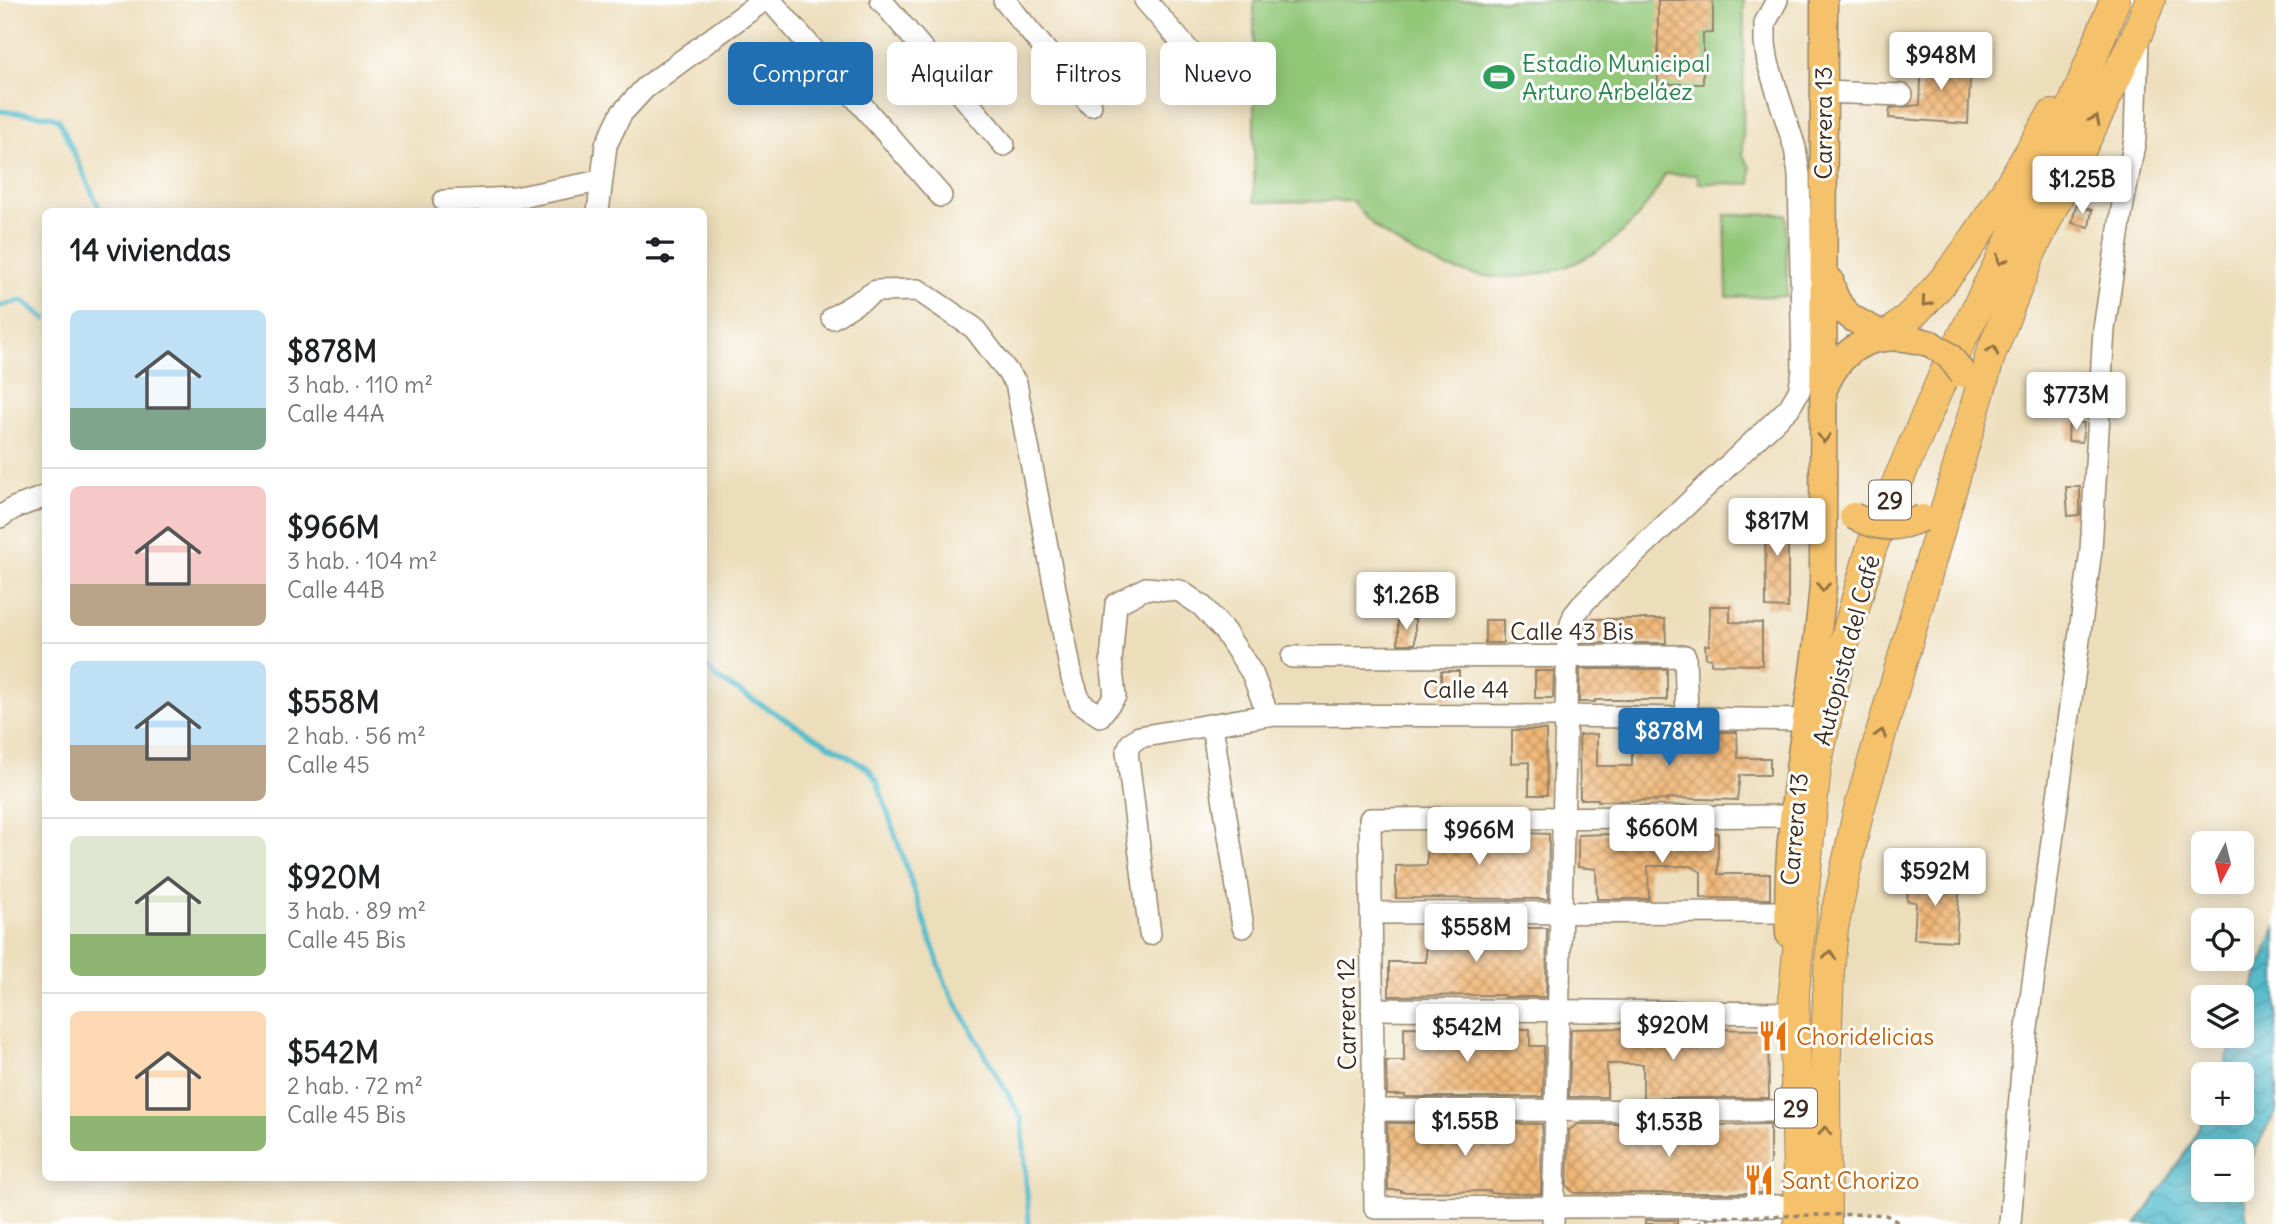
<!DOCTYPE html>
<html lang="es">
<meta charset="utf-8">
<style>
body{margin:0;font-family:Delius,sans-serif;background:#f6f6f6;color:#202124;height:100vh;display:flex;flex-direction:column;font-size:26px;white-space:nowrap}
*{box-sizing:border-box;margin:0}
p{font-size:23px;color:#757577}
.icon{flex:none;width:38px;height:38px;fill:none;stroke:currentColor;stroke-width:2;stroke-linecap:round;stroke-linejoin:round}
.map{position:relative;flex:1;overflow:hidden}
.side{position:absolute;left:42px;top:208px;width:665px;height:973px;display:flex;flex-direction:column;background:#fff;border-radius:10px;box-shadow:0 4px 18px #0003}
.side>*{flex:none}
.guide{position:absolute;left:728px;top:42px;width:665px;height:63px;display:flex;gap:14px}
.needle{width:46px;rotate:187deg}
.tools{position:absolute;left:2191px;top:831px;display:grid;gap:14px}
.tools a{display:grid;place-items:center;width:63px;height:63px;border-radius:10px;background:#fff;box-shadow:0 4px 18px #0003;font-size:35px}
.price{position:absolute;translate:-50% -60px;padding:0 16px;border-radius:7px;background:#fff;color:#222;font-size:23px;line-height:46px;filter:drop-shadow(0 2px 4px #0008)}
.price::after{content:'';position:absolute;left:50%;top:42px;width:21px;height:16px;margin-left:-10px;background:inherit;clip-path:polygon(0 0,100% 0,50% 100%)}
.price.selected{background:#1f6fb2;color:#fff}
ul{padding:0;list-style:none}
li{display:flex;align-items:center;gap:21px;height:175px;padding:0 28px}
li+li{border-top:2px solid #e0e0e0}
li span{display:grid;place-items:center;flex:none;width:196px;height:140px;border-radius:10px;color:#555}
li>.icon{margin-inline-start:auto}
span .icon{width:84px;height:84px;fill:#fffc;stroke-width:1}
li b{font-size:30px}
h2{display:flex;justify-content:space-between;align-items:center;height:84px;padding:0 28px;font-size:30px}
.pill{padding:0 24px;border-radius:10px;background:#fff;box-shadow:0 4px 18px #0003;font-size:24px;line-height:63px}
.pill.selected{background:#1f6fb2;color:#fff}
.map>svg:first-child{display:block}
</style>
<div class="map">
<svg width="2276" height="1224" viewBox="0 0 2276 1224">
<defs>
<pattern id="water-waves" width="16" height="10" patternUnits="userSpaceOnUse" patternTransform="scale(1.75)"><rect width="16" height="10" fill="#51bccd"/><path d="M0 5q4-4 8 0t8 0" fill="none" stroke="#4499a6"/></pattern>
<pattern id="building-cross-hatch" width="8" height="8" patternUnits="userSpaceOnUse" patternTransform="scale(1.75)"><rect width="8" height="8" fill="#f0b777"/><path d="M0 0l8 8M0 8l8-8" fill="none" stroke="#c49561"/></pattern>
</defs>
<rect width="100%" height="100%" fill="#fff"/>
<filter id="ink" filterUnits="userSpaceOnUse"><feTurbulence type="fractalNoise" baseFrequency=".0143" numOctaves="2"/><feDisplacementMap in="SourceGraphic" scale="14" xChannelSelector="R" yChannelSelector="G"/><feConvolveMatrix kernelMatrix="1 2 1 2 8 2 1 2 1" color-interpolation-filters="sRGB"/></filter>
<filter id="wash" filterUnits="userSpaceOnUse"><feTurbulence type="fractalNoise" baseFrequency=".00686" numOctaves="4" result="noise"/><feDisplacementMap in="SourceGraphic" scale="28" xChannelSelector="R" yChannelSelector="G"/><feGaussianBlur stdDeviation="1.57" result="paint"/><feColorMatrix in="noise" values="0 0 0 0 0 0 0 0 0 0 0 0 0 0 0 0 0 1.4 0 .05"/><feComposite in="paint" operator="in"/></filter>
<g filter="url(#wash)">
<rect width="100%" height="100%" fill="#eddebb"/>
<!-- green -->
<g fill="#92c778" stroke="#66784b" stroke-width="2">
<path d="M1254,0H1744L1743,155L1750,167L1751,184L1699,183L1697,175L1665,174C1619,270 1512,304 1418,255C1392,241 1369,226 1353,201L1254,202Z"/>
<path d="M1786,214L1787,296L1727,297L1725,215Z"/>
</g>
<!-- water -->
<path fill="url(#water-waves)" stroke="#467376" stroke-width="2" fill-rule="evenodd" d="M2276,925V1112C2254,1149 2237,1180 2248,1224H2137L2183,1157L2207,1113H2242V1074H2221L2235,1036H2242V1018ZM2203,1152H2242V1190H2203Z"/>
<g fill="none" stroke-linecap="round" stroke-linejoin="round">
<!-- stream -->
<g stroke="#51bccd" stroke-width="5">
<path d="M0,111L50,116L59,120L101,212"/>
<path d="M0,306L22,300L46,319"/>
<path d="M704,663L715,677L869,769L877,781L946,985L1022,1119L1029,1224"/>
</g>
</g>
<g id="blocks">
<!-- building -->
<g fill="url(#building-cross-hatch)">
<path d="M1658,0H1713V33H1703V84H1658Z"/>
<path d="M1922,56L1971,58L1968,124L1889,118L1890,108L1920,105Z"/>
<path d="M2076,205L2092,210L2089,227L2072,223Z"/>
<path d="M2069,422L2084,423L2082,442L2068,441Z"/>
<path d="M2066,487H2080V515L2068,516Z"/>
<path d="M1765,509L1788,510V608L1766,607Z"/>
<path d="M1710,606H1730V622L1762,623V665L1711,664V659L1706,658L1705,645H1709Z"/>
<rect x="1398" y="619" width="17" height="25"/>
<path d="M1588,619H1665L1666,643H1581V635Z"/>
<rect x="1485" y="620" width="18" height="23"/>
<path d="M1580,669H1667V700H1595V702H1579Z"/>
<rect x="1441" y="671" width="18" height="27"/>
<path d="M1535,671H1554L1553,698H1535Z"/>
<path d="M1512,730H1546L1547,795H1529V762L1512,763Z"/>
<path d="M1667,732H1737L1738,758H1770V775H1740L1737,800L1667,798V800L1598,801V799H1580L1579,735L1597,734V766H1632V734H1667Z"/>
<path d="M1462,831L1549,834L1548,899L1396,898V866L1427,865V833H1462Z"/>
<path d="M1683,832L1718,833V874H1770V899L1701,898V872L1691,866H1648L1649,899H1597L1596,869L1578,867V835Z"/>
<path d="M1909,877L1960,880L1956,941L1914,939L1916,902L1907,901Z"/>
<path d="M1443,928H1547L1546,997H1504V995L1389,996V962H1426V930L1443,929Z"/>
<path d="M1404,1027L1530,1029V1046H1544L1543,1097H1405V1095H1387L1386,1061H1404Z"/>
<path d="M1697,1027V1029L1768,1030L1769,1098H1643V1064H1607V1097H1569L1571,1029Z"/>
<path d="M1387,1123L1542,1124L1541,1194L1491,1193V1191L1401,1192V1190H1388Z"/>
<path d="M1578,1124H1660V1126L1770,1124V1191L1768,1193H1574L1567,1186L1569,1130Z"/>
<rect x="1645" y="1220" width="32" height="4"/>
</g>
</g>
</g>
<g filter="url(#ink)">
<use href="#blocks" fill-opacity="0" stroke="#94846c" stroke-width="2"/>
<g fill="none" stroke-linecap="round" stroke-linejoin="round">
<!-- minor casing -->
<g stroke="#94846c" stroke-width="24">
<g id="minor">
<path d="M770,0L941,196"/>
<path d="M881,0L1004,145"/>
<path d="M1004,0L1091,105"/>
<path d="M1145,0L1197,60"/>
<path d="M1824,92L1902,95"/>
<path d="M444,201L515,198L600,181"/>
<path d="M598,212L606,145L621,114L645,88L764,0"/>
<path d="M832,318L876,291L918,290L974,328L1016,383L1072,678L1080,702L1100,716L1115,696L1111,661L1116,604L1146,588L1180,591L1202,606L1225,632L1252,673L1268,715"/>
<path d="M0,517L14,508L46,496"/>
<path d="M1292,657L1685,656L1687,717"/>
<path d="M1212,725L1243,927"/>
<path d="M1793,816L1370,819L1375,1208L1798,1206"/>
<path d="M1371,913L1788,912"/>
<path d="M1150,934L1127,751L1131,743L1139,737L1268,715L1565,716L1805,720"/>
<path d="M1372,1009L1794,1013"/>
<path d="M1373,1110L1796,1111"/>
<path d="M1553,1224L1568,633L1574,615L1586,600L1789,408L1799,391L1803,371L1799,174L1795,148L1768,63L1765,43V23L1777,0"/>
<path d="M2010,1224L2023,1058L2091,550L2104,329L2122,209L2135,139L2138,41"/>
</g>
</g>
<!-- major casing -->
<g stroke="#94846c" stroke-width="29">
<g id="major">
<path d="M1830,280C1837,316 1856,321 1887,336"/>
<path d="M1824,389C1844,339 1883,329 1931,344"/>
<path d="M1789,934C1783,816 1814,701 1823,584L1824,0"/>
</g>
</g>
<!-- highway casing -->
<g stroke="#94846c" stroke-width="32">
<g id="highway">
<path d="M1887,336C1957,282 2006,190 2052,115"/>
<path d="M1799,1224L1794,992L1816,766L1838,665L1871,549L1894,490L1946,370L2029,203L2068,118L2115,0"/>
<path d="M1826,1224L1825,1076L1829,972L1833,928L1858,813L1990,356L2031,252L2138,32L2150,0"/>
</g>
</g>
<!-- minor -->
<use href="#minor" stroke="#fff" stroke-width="21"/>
<!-- major -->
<use href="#major" stroke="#f5c16b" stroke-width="26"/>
<!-- highway -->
<use href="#highway" stroke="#f5c16b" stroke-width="30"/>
<!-- major-bridge casing -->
<g stroke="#94846c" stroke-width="29" stroke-linecap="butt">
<g id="major-bridge">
<path d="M1931,344L1949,356L1963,374"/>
<path d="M1853,516C1880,529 1895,530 1922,518"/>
</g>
</g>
<!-- path-bridge -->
<path stroke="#94846c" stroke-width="3.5" stroke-dasharray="5 5" stroke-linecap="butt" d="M1696,1224L1712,1217L1872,1214L1886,1215L1901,1224"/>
<!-- major-bridge -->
<use href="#major-bridge" stroke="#f5c16b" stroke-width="26"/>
</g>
<!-- one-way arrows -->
<defs><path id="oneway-chevron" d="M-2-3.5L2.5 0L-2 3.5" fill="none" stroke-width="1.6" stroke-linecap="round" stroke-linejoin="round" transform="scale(1.75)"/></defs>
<g stroke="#8f6e41">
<use href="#oneway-chevron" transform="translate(2095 120) rotate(-64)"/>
<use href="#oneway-chevron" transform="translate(2001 260) rotate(116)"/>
<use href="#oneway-chevron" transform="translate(1926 302) rotate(132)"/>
<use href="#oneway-chevron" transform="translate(1993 350) rotate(-71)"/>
<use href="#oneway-chevron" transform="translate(1824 438) rotate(90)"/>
<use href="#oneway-chevron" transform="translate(1823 587) rotate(93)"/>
<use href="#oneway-chevron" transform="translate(1881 734) rotate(-74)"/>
<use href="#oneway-chevron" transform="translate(1830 955) rotate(-85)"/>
<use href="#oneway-chevron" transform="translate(1825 1131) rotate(-91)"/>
</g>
</g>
<!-- icons -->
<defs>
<g id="stadium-bare" transform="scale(2.415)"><path d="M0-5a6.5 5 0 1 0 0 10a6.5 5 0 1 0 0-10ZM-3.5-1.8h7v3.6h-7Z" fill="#2e9e5b" stroke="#fff" stroke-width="2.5" paint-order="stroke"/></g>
<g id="restaurant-bare" transform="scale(2.415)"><path d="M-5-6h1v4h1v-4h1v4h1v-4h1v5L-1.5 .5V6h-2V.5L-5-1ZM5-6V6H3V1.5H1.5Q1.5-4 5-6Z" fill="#e8710a" stroke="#fff" stroke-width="2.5" paint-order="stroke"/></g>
</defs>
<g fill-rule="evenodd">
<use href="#stadium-bare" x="1499" y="77"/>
<use href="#restaurant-bare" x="1773" y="1036"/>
<use href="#restaurant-bare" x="1759" y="1180"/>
</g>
<g text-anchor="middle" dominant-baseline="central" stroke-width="6" stroke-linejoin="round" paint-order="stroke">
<!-- shield labels -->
<g fill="#fff" stroke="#766a62" stroke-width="2">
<rect x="1869" y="480.5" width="42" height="39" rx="5"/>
<rect x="1775" y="1088.5" width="42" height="39" rx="5"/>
</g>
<g font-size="23" font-weight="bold" fill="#3b2a1e">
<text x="1890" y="500">29</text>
<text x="1796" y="1108">29</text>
</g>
<!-- leisure labels -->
<g font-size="24" fill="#27864d" stroke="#fff" text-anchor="start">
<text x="1522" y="63">Estadio Municipal<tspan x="1522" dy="28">Arturo Arbeláez</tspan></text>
</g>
<!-- street labels -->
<g font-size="24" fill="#3b2a1e" stroke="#fff">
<text transform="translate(1823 123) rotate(-90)">Carrera 13</text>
<text x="1572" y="631">Calle 43 Bis</text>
<text transform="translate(1846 650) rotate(-75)">Autopista del Café</text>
<text x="1466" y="689">Calle 44</text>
<text transform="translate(1794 829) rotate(-85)">Carrera 13</text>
<text transform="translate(1346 1014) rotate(-91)">Carrera 12</text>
</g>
<!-- food labels -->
<g font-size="24" fill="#c56008" stroke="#fff" text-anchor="start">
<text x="1796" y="1036">Choridelicias</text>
<text x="1782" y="1180">Sant Chorizo</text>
</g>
</g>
</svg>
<div class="tools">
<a><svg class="needle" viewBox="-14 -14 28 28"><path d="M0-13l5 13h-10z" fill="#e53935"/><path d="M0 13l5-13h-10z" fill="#757577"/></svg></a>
<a><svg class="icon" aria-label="locate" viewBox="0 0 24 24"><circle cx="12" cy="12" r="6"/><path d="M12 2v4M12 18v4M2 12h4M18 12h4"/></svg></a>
<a><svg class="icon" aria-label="layers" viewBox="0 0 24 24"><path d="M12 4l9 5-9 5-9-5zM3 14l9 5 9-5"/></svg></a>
<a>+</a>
<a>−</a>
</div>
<b class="price" style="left:1941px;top:92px">$948M</b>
<b class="price" style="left:2082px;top:216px">$1.25B</b>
<b class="price" style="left:2076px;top:432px">$773M</b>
<b class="price" style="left:1777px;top:558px">$817M</b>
<b class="price" style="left:1406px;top:632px">$1.26B</b>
<b class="price selected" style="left:1669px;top:768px">$878M</b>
<b class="price" style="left:1662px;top:865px">$660M</b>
<b class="price" style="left:1479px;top:867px">$966M</b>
<b class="price" style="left:1935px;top:908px">$592M</b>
<b class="price" style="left:1476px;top:964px">$558M</b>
<b class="price" style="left:1673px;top:1062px">$920M</b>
<b class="price" style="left:1467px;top:1064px">$542M</b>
<b class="price" style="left:1465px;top:1158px">$1.55B</b>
<b class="price" style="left:1669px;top:1159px">$1.53B</b>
<div class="guide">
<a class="pill selected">Comprar</a>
<a class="pill">Alquilar</a>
<a class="pill">Filtros</a>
<a class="pill">Nuevo</a>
</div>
<section class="side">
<h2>14 viviendas<svg class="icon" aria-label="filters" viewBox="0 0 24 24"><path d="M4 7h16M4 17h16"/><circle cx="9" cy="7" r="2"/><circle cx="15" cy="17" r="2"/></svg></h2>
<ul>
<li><span style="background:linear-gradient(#bfe0f5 70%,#7fa58c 0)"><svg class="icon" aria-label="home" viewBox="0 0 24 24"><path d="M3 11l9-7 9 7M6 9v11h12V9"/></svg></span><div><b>$878M</b><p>3 hab. · 110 m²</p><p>Calle 44A</p></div></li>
<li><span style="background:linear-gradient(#f6c9c9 70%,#b9a48a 0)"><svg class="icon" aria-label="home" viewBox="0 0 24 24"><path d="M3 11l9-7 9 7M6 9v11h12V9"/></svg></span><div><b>$966M</b><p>3 hab. · 104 m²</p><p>Calle 44B</p></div></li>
<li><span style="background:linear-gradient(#bfe0f5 60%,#b9a48a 0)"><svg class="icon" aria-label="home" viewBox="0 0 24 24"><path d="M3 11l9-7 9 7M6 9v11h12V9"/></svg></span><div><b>$558M</b><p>2 hab. · 56 m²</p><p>Calle 45</p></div></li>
<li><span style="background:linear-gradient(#dfe7d0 70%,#8fb573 0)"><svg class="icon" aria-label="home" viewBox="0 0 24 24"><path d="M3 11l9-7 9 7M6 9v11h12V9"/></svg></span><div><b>$920M</b><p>3 hab. · 89 m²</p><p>Calle 45 Bis</p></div></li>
<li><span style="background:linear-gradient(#ffd9b3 75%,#8fb573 0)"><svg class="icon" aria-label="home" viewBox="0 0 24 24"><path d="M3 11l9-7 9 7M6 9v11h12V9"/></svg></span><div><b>$542M</b><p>2 hab. · 72 m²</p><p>Calle 45 Bis</p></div></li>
</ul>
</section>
</div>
